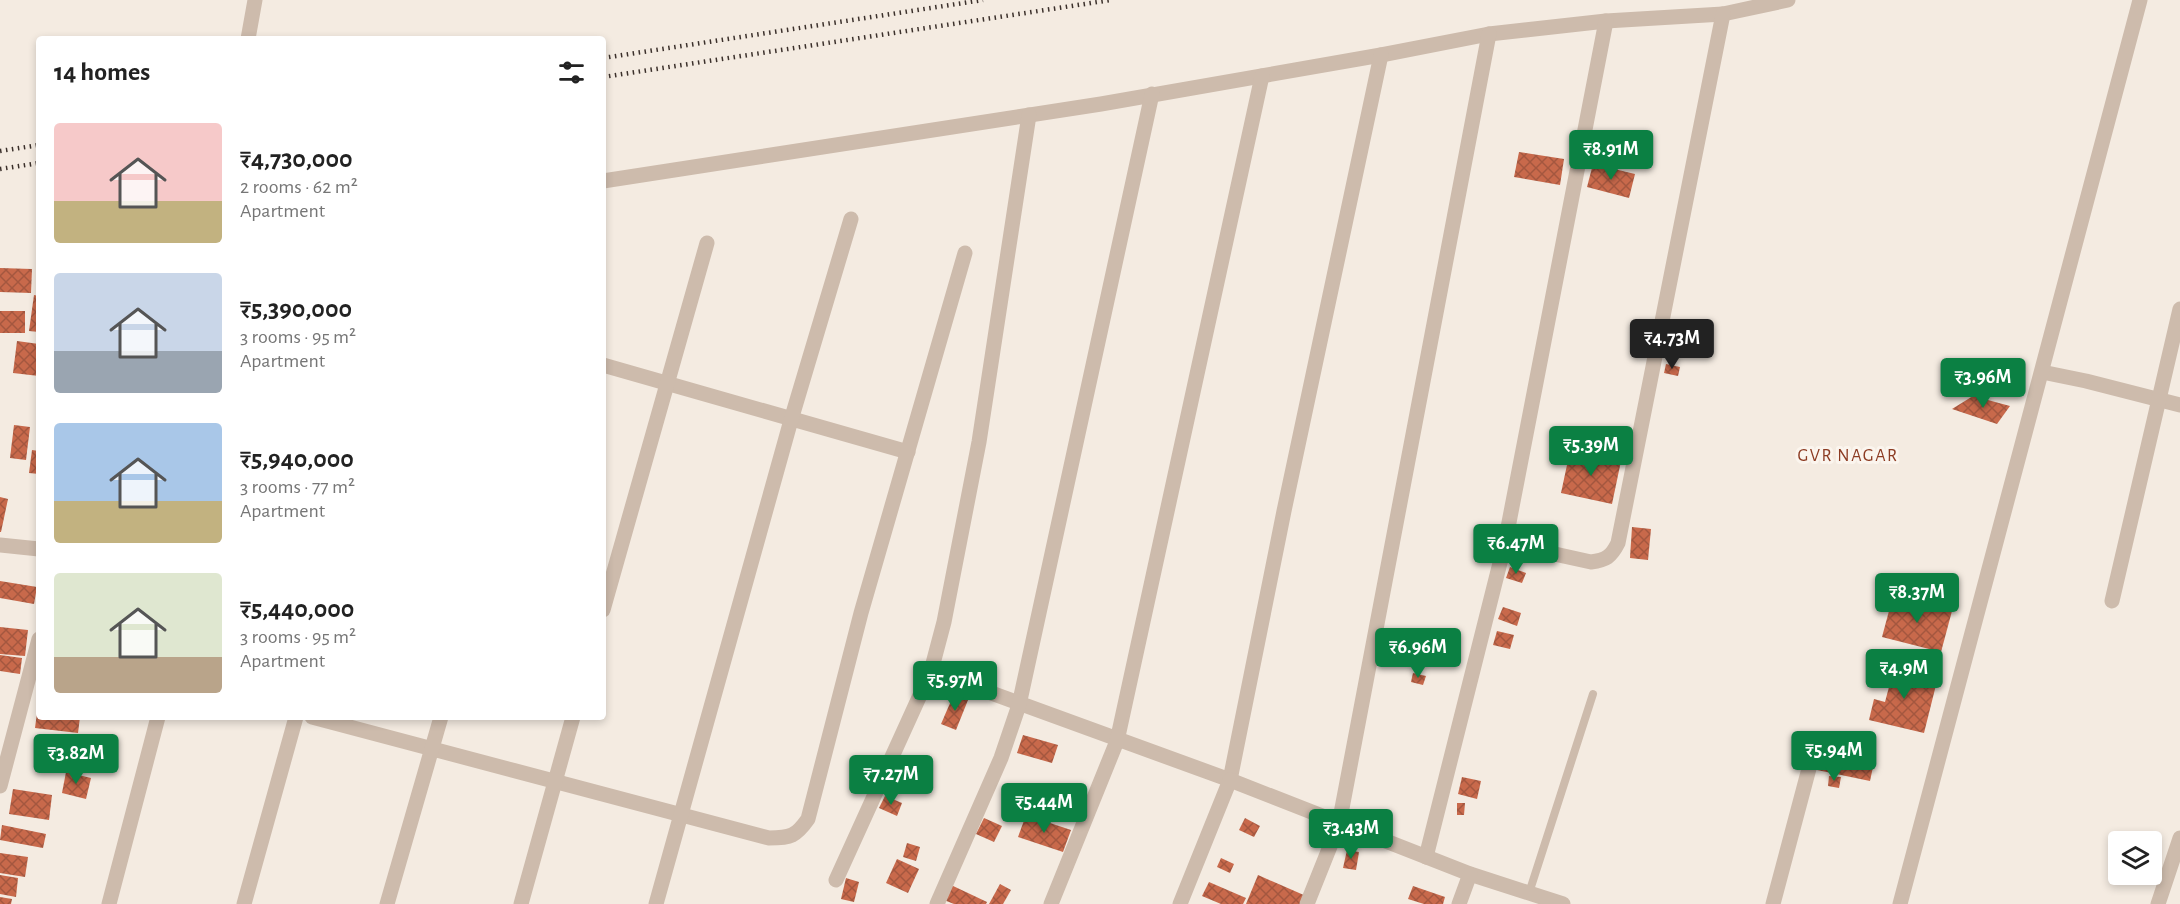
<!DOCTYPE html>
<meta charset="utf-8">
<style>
body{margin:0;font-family:"Alegreya Sans",sans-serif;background:#f6f6f6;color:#222;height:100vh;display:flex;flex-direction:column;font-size:22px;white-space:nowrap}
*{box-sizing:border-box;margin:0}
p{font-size:20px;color:#767676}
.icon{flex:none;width:33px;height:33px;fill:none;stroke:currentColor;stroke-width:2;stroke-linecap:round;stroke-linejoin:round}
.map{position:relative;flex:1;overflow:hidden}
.drawer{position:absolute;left:36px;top:36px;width:570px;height:684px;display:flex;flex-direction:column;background:#fff;border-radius:6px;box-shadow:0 3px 9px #0003}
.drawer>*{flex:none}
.buttons{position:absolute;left:2108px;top:831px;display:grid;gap:12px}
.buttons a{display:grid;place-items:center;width:54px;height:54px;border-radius:6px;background:#fff;box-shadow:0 3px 9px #0003;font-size:30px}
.price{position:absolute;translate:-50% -51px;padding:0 14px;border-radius:6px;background:#0b8043;color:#fff;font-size:20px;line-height:39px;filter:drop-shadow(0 2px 3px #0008)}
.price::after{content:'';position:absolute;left:50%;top:36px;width:18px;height:14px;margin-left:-9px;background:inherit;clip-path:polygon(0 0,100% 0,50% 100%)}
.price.active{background:#222;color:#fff}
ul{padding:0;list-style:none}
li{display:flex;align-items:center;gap:18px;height:150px;padding:0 18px}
li span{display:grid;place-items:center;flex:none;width:168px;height:120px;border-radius:6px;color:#555}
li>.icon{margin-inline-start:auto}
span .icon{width:72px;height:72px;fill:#fffc;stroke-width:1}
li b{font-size:26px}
h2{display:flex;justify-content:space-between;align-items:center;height:72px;padding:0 18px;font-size:26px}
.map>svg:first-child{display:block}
</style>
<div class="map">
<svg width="2180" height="904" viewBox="0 0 2180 904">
<defs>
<pattern id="building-cross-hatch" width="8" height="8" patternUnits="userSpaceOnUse" patternTransform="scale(1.5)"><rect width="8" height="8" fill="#c8694b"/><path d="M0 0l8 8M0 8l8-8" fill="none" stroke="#a4573f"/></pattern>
</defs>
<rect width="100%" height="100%" fill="#f4ebe1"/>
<!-- building -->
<g fill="url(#building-cross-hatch)">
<path d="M1519,152L1564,159L1560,185L1514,177Z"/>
<path d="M1593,164L1635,174L1629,198L1587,187Z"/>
<path d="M0,268L32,269L31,293L0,292Z"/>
<path d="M34,295L39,296V332L29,331Z"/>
<rect x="0" y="311" width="25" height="22"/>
<path d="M17,341L39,344V376L13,373Z"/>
<path d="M1666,364L1680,367L1678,376L1664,373Z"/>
<path d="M1973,396L2010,406L1997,424L1952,409Z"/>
<path d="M14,425L30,427L26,460L10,458Z"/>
<path d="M32,450L39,451V474L29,473Z"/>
<path d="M1570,451L1621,461L1612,504L1561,493Z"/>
<path d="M0,497L8,499L1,532H0Z"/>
<path d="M1632,527L1651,529L1648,560L1630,558Z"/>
<path d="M1510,567L1526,573L1522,583L1506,578Z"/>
<path d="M0,581L37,587L34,604L0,598Z"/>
<path d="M1893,596L1952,611L1941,652L1882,637Z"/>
<path d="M1503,607L1521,613L1517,626L1498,619Z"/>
<path d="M0,627L28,630L25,656L0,654Z"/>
<path d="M1497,631L1514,635L1510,649L1493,645Z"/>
<path d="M0,655L22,658L20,674L0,671Z"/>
<path d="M1878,667L1937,681L1924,733L1869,720L1874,699L1885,702L1889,687L1874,684Z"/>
<path d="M1413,673L1426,676L1423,685L1411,682Z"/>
<path d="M954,694L968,700L956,730L941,724Z"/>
<path d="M38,705L39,717H80L78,733L35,728Z"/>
<path d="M1023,735L1058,745L1052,763L1017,753Z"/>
<path d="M1823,742L1876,753L1870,781L1817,770Z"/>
<path d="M66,772L91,778L86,799L62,793Z"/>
<path d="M1829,776L1841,777L1839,788L1828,786Z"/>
<path d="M1462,777L1481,781L1477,799L1458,794Z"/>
<path d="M13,789L52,795L49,820L9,814Z"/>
<path d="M885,796L902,803L897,816L879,808Z"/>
<path d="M1457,803H1465L1464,815H1457Z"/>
<path d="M1026,815L1071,830L1063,852L1018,837Z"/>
<path d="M984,818L1002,826L994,842L976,834Z"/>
<path d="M1245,818L1260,826L1254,837L1239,830Z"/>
<path d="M2,825L46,834L43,848L0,840Z"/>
<path d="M907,843L920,847L916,861L903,857Z"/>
<path d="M1347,850L1359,852L1356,870L1343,868Z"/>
<path d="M0,853L28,857L25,877L0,873Z"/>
<path d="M1221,858L1234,864L1230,873L1217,867Z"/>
<path d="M897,859L919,869L908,893L886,883Z"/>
<path d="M0,875L18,878L16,897L0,894Z"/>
<path d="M1258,875L1306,896L1303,904H1246Z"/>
<path d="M846,878L859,882L854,902L841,899Z"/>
<path d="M1209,882L1246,898L1243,904H1221L1202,896Z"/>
<path d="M1000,884L1011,890L1003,904H989Z"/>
<path d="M951,885L987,902L986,904H954L944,900Z"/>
<path d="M1413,886L1445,897L1443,904H1424L1408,899Z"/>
<path d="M0,897L12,899L11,904H0Z"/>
</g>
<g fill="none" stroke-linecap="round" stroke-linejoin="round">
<!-- lane -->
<path stroke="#cdbbac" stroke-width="8" d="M1529,893L1593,694"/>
<!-- street -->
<g stroke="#cdbbac" stroke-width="15">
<path d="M248,39L255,0"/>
<path d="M603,181L1101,104L1381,55L1489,34L1606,21L1723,14L1788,0"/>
<path d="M603,365L908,452"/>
<path d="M2042,372L2086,381L2180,405"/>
<path d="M1505,543L1591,562C1606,560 1611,557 1618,543L1723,14"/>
<path d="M0,545L39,549"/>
<path d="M2112,601L2180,309"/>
<path d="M603,610L707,243"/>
<path d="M931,671L1230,780L1284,511L1381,55"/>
<path d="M312,717L769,838C791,838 796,836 808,819L861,613L965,253"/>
<path d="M0,786L39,639"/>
<path d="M1426,857L1505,543L1606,21"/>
<path d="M836,880L931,671L944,622L979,442L1029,115"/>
<path d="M109,904L158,717"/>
<path d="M244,904L296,717"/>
<path d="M387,904L441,717"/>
<path d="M521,904L573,717"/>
<path d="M656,904L791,420L851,219"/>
<path d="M937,904L1001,758L1019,705L1152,94"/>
<path d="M1051,904L1117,741L1262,76"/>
<path d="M1180,904L1230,780L1470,874L1563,904"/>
<path d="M1307,904L1339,824L1489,34"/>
<path d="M1459,904L1470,874"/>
<path d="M1773,904L1811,761"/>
<path d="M1900,904L2140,0"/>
<path d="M2158,904L2180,838"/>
</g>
<!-- rail -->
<g stroke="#3b302b" stroke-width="4.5" stroke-dasharray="1.5 4.5" stroke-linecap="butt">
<path d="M603,58L983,0"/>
<path d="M603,77L1111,0"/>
<path d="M0,151L39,145"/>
<path d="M0,169L39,163"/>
</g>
</g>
<g text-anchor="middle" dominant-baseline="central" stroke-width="6" stroke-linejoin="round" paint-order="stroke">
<!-- neighbourhood labels -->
<g font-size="18" letter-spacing="1.5" fill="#8c3b22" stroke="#fbf5ee">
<text x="1848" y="456">GVR NAGAR</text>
</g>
</g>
</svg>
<div class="buttons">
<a><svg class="icon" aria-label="layers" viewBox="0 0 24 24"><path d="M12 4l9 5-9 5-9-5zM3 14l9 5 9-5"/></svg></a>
</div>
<b class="price" style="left:1611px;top:181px">₹8.91M</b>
<b class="price active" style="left:1672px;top:370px">₹4.73M</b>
<b class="price" style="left:1983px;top:409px">₹3.96M</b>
<b class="price" style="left:1591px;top:477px">₹5.39M</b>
<b class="price" style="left:1516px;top:575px">₹6.47M</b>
<b class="price" style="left:1917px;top:624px">₹8.37M</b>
<b class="price" style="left:1418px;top:679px">₹6.96M</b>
<b class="price" style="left:1904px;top:700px">₹4.9M</b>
<b class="price" style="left:955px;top:712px">₹5.97M</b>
<b class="price" style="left:1834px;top:782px">₹5.94M</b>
<b class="price" style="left:76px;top:785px">₹3.82M</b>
<b class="price" style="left:891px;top:806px">₹7.27M</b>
<b class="price" style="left:1044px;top:834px">₹5.44M</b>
<b class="price" style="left:1351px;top:860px">₹3.43M</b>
<section class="drawer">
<h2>14 homes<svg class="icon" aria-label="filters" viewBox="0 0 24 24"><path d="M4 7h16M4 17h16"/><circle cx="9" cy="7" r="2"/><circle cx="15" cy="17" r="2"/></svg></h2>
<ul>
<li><span style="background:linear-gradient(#f6c9c9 65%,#c2b280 0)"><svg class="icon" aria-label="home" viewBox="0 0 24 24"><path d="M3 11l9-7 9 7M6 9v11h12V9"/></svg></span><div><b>₹4,730,000</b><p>2 rooms · 62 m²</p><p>Apartment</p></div></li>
<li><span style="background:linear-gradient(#c9d6e8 65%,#9aa5b1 0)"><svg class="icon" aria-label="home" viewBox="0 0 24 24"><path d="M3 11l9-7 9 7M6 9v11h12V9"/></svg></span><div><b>₹5,390,000</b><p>3 rooms · 95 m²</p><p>Apartment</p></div></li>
<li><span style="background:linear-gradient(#a9c7e8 65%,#c2b280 0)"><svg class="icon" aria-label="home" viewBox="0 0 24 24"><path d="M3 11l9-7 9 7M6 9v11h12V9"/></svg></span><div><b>₹5,940,000</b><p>3 rooms · 77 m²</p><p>Apartment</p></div></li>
<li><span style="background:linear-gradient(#dfe7d0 70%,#b9a48a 0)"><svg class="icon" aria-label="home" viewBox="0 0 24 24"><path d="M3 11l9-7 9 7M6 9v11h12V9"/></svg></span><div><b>₹5,440,000</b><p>3 rooms · 95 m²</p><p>Apartment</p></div></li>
</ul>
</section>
</div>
